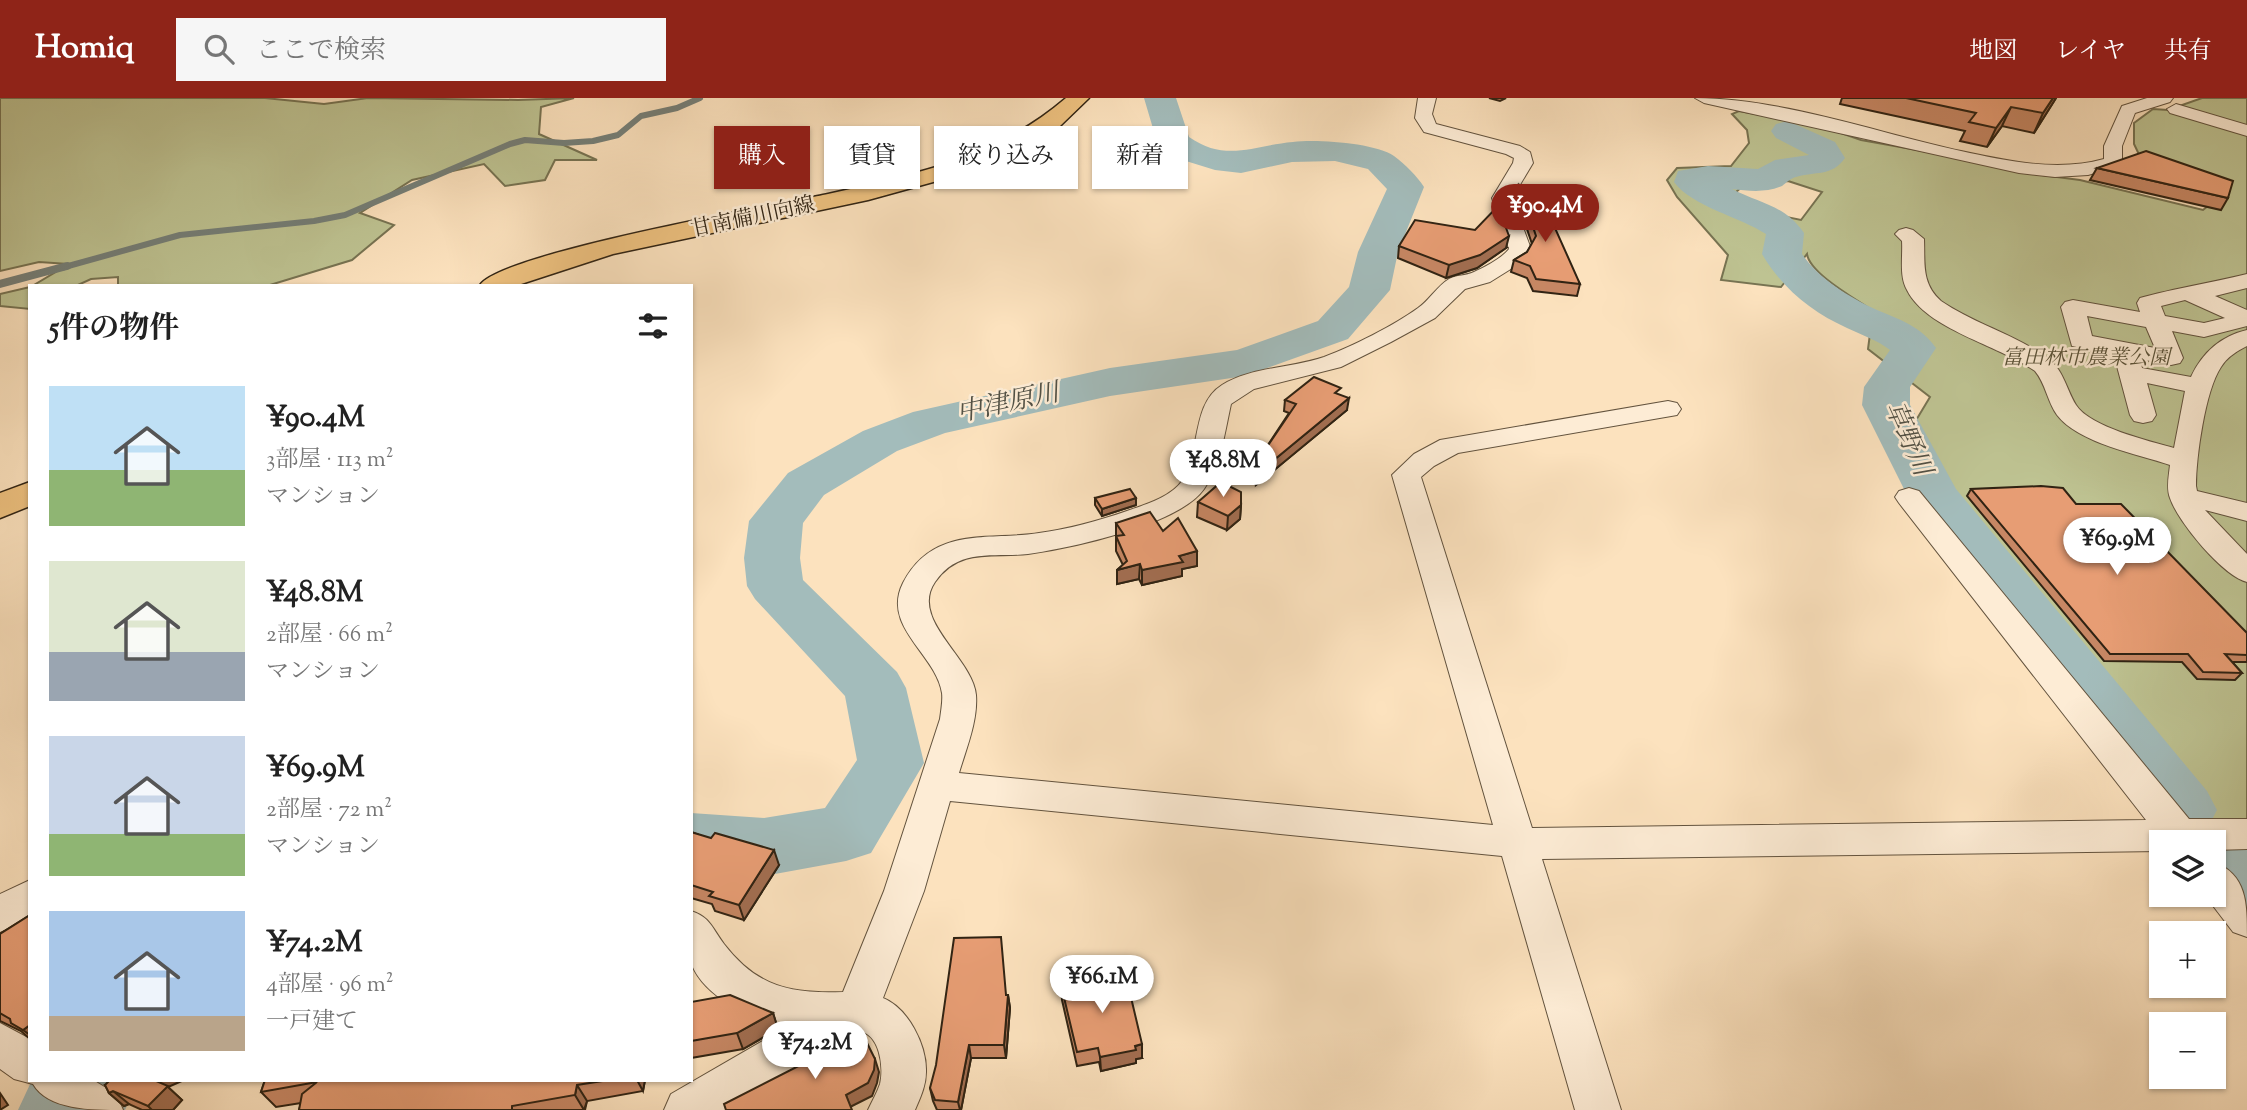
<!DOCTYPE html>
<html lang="ja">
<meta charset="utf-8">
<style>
body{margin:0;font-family:"Sorts Mill Goudy","Noto Serif JP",serif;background:#f6f6f6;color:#222;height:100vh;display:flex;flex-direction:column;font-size:26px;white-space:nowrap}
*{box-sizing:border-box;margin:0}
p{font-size:23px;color:#767676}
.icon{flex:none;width:38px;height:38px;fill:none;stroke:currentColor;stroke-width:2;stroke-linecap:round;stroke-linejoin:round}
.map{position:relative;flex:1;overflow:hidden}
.details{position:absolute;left:28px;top:186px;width:665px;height:798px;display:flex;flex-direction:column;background:#fff;border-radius:0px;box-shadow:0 2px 5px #0004}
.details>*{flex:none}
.guide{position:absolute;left:714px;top:28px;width:665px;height:63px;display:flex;gap:14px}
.fabs{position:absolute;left:2149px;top:732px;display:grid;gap:14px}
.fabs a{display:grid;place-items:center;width:77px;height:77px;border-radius:0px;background:#fff;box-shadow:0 2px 5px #0004;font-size:35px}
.price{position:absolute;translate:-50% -60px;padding:0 16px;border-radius:24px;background:#fff;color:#222;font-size:23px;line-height:46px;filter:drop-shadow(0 2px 4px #0008)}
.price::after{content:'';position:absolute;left:50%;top:42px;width:21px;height:16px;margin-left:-10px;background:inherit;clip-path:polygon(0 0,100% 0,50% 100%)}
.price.current{background:#8f2418;color:#fff}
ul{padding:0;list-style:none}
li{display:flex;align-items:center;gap:21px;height:175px;padding:0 21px}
li span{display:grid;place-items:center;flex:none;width:196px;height:140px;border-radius:0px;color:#555}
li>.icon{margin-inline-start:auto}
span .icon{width:84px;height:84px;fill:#fffc;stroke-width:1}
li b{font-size:30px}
h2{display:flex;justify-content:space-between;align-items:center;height:84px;padding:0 21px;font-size:30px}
.chip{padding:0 24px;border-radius:0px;background:#fff;box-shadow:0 2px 5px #0004;font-size:24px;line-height:63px}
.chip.current{background:#8f2418;color:#fff}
header{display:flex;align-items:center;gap:42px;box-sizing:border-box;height:98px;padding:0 35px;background:#8f2418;color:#fff}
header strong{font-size:33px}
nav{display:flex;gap:38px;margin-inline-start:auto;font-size:24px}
.search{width:490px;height:63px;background:#f6f6f6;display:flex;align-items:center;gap:18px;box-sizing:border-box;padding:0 24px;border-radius:0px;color:#767676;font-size:26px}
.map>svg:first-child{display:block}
</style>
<header>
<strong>Homiq</strong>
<div class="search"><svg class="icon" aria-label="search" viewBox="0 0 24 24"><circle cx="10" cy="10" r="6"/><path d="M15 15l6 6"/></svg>ここで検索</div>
<nav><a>地図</a><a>レイヤ</a><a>共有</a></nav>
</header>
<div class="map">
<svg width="2247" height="1012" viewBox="0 0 2247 1012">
<rect width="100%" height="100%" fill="#fce2be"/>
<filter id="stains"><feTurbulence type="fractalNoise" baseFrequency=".00286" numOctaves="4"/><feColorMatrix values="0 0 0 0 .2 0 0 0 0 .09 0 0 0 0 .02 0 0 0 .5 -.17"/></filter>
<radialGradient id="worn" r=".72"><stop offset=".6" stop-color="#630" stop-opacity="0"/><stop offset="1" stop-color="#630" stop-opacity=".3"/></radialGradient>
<!-- green -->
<g fill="#bec392" stroke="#777352" stroke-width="2" fill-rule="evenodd">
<path d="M0,0H265L324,6L368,0L518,2L574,0L541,9L539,36L597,62H555L545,82L505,88L484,66L412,82L360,115L394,127L352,162L270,187H118V179L91,181L78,187H34L69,166L39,164L0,173Z"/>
<path d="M2202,0H2247V772L2063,544L1941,399L1909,334L1930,299L1868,251L1873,213C1856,201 1810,176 1807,156L1781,189L1721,182L1728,157L1677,99L1667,82L1677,70L1731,68L1749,45L1747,32L1732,16L1739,13L1821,28L1861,42L1945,57L2019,74L2080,82L2203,112L2219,99L2144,67L2134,46V25L2153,11L2168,12ZM1788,83L1822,94L1801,122L1777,117L1735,95L1746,85Z"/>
<path d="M30,189V211L0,208V196Z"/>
</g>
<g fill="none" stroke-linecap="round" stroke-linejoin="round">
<!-- stream-far1 -->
<path stroke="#757f78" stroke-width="6" d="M61,170L180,137L314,123L345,117L510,46L525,42L564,45L593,43L618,37L641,18L677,10L700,0"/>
<!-- stream -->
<path stroke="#757f78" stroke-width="8" d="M0,186L67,168"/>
<!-- river -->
<g fill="#a3bcbb" fill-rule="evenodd">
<path d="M1144,0H1176L1189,39C1226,65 1255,47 1293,44C1317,41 1375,45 1394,58C1405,66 1417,78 1424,89L1398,154L1390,192L1348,241L1245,278L1110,298L945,335L897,353L824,397L803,425L800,460L803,482L897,574L906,590L924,665L871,755L846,763L764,778L691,771V715L764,720L825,710L857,662L845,598L755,501L747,488L744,460L749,423L788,375L863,333L913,314L1110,270L1237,252L1318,223L1349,189L1358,154L1387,91L1368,71L1335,63L1292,64L1241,75L1215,72L1173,59L1157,44Z"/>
<path d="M1788,23L1835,44L1845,60C1832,79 1815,73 1796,79C1791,80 1786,85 1782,88C1766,95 1749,93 1732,91C1761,106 1785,107 1804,135L1802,156C1819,181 1849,199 1877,212C1900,222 1921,228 1936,250L1910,289V307L1956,391L2207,693L2217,712L2207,731L2183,739L2159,731L1907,397L1862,307L1864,289L1890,252C1877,242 1862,237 1847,230C1811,214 1782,190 1762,156L1766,136C1740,119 1691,108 1674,84L1678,73L1708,68L1758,71L1775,62L1809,57L1776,40L1771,33L1776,26Z"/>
<path d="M2228,739L2247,746V823L2221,814L2208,796H2214V744Z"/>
<path d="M32,982H139L125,1012H18Z"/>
</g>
<!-- minor casing -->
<g stroke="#63533e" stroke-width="2">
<g id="minor">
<path d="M1418,0H1436L1432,16L1436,26L1520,48L1530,54L1533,65L1512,100L1531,151L1522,164L1490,184L1465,191L1435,220L1391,244L1341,269L1254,291L1231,306C1225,333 1221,367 1204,391C1179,427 1070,450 1028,456C994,460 959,449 935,484C909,522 973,560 976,597C978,623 966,651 959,675L1493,727L1392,377L1414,356L1440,342L1668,303L1677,305L1681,311L1677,317L1458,355L1434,368L1421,379L1532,730L2146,722L1899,405L1895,399L1899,393L1909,390L1919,393L2189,721H2247V751L2214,752V744H2161V753L1542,761L1621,1012H1575L1502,758L950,703L924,793L883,900C908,910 927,947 926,974C926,988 920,1000 915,1012H868C872,1003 877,995 880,986C884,969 880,935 858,933L729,1012H664L671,996L785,930C754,922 705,900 692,867C687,856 691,826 691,813C710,819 712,830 724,846C757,889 791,896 843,894L884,793L940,621C941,613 943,603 942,595C936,556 881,529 903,485C933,427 989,443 1039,435C1069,431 1098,423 1127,413C1144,407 1171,399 1182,383C1201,355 1191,306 1222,287C1251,269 1292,270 1324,259C1353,248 1393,228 1418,210C1429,203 1437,188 1449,181C1456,177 1466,178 1474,174C1485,169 1502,160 1509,151L1492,100L1513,65L1514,60L1506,56L1424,34L1415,20Z"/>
<path d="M1695,0C1780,0 1878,35 1961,53C2007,63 2058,74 2104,61V48L2122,8L2147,0H2173L2170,4L2135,15L2122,48V64L2120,68L2088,77L2055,79L2019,75L1704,5Z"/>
<path d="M2176,6L2247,27V38L2170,15L2167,11Z"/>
<path d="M1906,130L1913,132L1924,141C1925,165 1921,185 1941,203C1973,225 2013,236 2045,258C2064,271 2065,289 2076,307C2090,329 2149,343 2174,350L2185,293L2147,285L2156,317L2152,323L2143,325L2134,323L2130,317L2114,257L2072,248L2061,209L2065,204L2073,202L2140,214L2137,205L2140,200C2176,190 2210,185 2247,176V190L2215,198L2247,212V228L2204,239L2172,233L2183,260L2180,265L2171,267L2140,261L2142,270L2191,279C2202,255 2221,238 2247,232V248C2237,253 2227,259 2221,269C2205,293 2196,360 2196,388L2197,393L2247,405V423L2205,412L2247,456V484C2223,478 2178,424 2170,400C2166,390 2169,377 2170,367C2138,356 2078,345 2057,317C2047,303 2046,286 2035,273C1999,247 1927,232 1907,192C1899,178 1903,159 1902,143L1895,136L1899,132ZM2185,202L2225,220L2204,225L2165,218L2161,208ZM2087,218L2146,229L2155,250L2092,238Z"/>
<path d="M2214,764C2247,777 2247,805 2247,839L2233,834L2204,796H2214Z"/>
<path d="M30,782V820L0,834V796Z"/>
<path d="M0,925L30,941V982H93L116,996L123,1012C91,1012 48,1012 33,986L14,981L0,971Z"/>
</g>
</g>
<!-- major casing -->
<g stroke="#302313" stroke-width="3">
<g id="major">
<path d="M1066,0H1089L1060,28L1029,47L955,78L868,102L613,156L518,187H480C502,155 775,107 828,96C864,88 900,80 936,69C984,54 1028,33 1066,0Z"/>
<path d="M30,384V408L0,420V395Z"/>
</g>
</g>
<!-- minor -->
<use href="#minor" fill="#fdecd5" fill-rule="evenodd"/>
<!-- major -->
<use href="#major" fill="#eec17f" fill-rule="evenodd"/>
</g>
<!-- wall -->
<g fill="#c78764" stroke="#302313" stroke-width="2">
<path d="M1489,0H1506L1500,3Z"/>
<path d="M1842,0H2056L2034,35L2002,28L1987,49L1960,43L1965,33L1840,6Z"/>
<path d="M2097,70L2228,100L2221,112L2090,82Z"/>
<path d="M1519,87L1580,186L1577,198L1533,193L1527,180L1511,174L1514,162L1527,154L1532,146L1516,98Z"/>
<path d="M1399,148L1506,150L1477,170L1446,180L1398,160Z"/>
<path d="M1340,297L1347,312L1256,387L1251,383L1252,371L1289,315L1284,313L1285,302Z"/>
<path d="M1971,391L2076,406L2247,535V564H2232L2242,575L2235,582L2197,581L2182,564L2104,563L1967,398Z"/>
<path d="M1095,400L1136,407L1102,418L1095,407Z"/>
<path d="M1198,404L1241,407L1240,421L1227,432L1197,419Z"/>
<path d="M1116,425L1163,433L1197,453V468L1182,471V478L1142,487L1139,481L1117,486V472L1123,467L1116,453Z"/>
<path d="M691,734L779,767L744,822L715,813L712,806L691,800Z"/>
<path d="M30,817V941L21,933L0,923V836Z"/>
<path d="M1061,887L1142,960L1136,961V965L1101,973L1099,964L1077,968L1062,902Z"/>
<path d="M1006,897H1008L1010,910L1006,960H971L961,1012H937L933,1003L930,990Z"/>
<path d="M691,904L773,915L778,931L743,951L691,960Z"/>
<path d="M265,982H645L643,993L587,1003L585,1012H299L301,1005L276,1009L261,994Z"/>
<path d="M105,987L168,989L182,1002L173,1012H142L129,1006L124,1008L109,995Z"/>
</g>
<!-- shaded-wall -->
<g fill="#a26e51" stroke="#302313" stroke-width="2">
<path d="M2053,0H2056L2034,35L2043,15Z"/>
<path d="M2011,9L2002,28L1987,49L1996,30Z"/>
<path d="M1509,138L1506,150L1477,170L1446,180L1449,167Z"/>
<path d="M1349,300L1347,312L1256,387L1257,376Z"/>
<path d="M1136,400V407L1102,418V411Z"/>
<path d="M1241,407L1240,421L1227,432L1228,418Z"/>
<path d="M1197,453V468L1182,471V478L1142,487V472L1179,458Z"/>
<path d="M1140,466L1139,481L1117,486V472Z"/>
<path d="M774,752L779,767L744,822L739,807Z"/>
<path d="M1008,897L1010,910L1006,960L1004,947Z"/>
<path d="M773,915L778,931L743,951L737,935Z"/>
<path d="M30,927V937L23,932Z"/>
<path d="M1142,946V960L1136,961V965L1101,973L1100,959Z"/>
<path d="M969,947L971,960L961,1012H960L958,1004Z"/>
<path d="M875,961L879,974L877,985L872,998L850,1009L846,997Z"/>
<path d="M150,982H184L168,989L182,1002L173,1012H152L148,1008Z"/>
<path d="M637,982H645L643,993Z"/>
<path d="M577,987L587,1003L584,1012L575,997Z"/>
<path d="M113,993L129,1006L124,1008L109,995Z"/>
<path d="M0,995L8,1007L0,1012Z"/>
</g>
<!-- building -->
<g fill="#e79d74" stroke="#302313" stroke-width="2">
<path d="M1906,0H2053L2043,15L2011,9L1996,30L1969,24L1976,15Z"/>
<path d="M2146,53L2233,83L2228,100L2097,70Z"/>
<path d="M1519,87L1538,92L1580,186L1536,181L1530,168L1514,162L1527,154L1536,138Z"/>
<path d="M1498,108L1509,138L1480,157L1449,167L1399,148L1415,122L1475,132Z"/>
<path d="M1314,279L1341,290L1335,295L1349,300L1257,376L1252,371L1296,306L1285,302Z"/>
<path d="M1221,384L1241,394V407L1228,418L1198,404Z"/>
<path d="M2041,388L2063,390L2076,406H2121L2247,535V557L2225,556L2242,575L2203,574L2188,556H2110L1971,391Z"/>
<path d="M1130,391L1136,400L1102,411L1095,400Z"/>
<path d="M1150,414L1163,433L1178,420L1197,453L1179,458L1183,464L1142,472L1140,466L1117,472L1127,463L1116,438L1124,437L1116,425Z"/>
<path d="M691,734L711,740L715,735L774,752L739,807L709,798L713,794L691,787Z"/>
<path d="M30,817V927L23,932L11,925L10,921L0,915V836Z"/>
<path d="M1001,839L1006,897H1008L1004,947H969L958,1004L935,1002L930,990L936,967L954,840Z"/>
<path d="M1125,874L1142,946L1135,948L1136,952L1100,959L1098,950L1077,954L1061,887Z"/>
<path d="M730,897L773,915L737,935L691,943V904Z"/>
<path d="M862,935L875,961L874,972L868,985L846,997L852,1012H726L724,1006L822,956L820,953Z"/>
<path d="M110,982H154L168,988L148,1008L113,993L109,995L105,987Z"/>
<path d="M265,982H609L577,987L575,997L512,1008V1012H299L302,996L317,984L261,994Z"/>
</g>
<g text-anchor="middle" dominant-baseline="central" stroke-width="5" stroke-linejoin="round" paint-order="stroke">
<!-- far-street labels -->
<g font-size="21" fill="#302313" stroke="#fdecd5">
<text transform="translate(753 120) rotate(-12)">甘南備川向線</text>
</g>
<!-- far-park labels -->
<g font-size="21" font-style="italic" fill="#5b5339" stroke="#fdecd5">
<text x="2086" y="261">富田林市農業公園</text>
</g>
<!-- water labels -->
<g font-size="26" font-style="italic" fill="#525145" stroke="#fdecd5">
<text transform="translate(1008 306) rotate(-12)">中津原川</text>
<text transform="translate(1907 341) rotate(66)">草野川</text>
</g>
</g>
<rect width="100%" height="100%" filter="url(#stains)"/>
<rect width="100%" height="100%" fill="url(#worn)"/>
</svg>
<div class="fabs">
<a><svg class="icon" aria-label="layers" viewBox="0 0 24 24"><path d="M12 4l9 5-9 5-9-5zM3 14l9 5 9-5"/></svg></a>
<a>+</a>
<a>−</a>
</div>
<b class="price current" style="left:1545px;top:146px">¥90.4M</b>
<b class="price" style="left:1223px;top:401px">¥48.8M</b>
<b class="price" style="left:2117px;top:479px">¥69.9M</b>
<b class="price" style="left:1102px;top:917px">¥66.1M</b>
<b class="price" style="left:815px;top:983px">¥74.2M</b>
<div class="guide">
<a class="chip current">購入</a>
<a class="chip">賃貸</a>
<a class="chip">絞り込み</a>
<a class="chip">新着</a>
</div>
<section class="details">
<h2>5件の物件<svg class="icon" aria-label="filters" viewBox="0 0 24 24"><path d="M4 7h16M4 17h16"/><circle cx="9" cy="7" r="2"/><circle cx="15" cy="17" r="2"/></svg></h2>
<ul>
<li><span style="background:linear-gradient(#bfe0f5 60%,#8fb573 0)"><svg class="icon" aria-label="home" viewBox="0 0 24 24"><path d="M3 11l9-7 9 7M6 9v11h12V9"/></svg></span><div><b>¥90.4M</b><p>3部屋 · 113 m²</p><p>マンション</p></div></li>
<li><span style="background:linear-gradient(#dfe7d0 65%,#9aa5b1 0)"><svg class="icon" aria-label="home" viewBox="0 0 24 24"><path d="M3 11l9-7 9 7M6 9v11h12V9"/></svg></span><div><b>¥48.8M</b><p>2部屋 · 66 m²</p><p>マンション</p></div></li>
<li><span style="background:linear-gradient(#c9d6e8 70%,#8fb573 0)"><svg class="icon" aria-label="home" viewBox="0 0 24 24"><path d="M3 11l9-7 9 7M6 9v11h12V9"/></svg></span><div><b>¥69.9M</b><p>2部屋 · 72 m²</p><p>マンション</p></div></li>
<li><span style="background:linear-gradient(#a9c7e8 75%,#b9a48a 0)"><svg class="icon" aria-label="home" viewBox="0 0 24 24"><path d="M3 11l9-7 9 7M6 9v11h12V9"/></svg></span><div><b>¥74.2M</b><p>4部屋 · 96 m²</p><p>一戸建て</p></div></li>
</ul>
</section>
</div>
